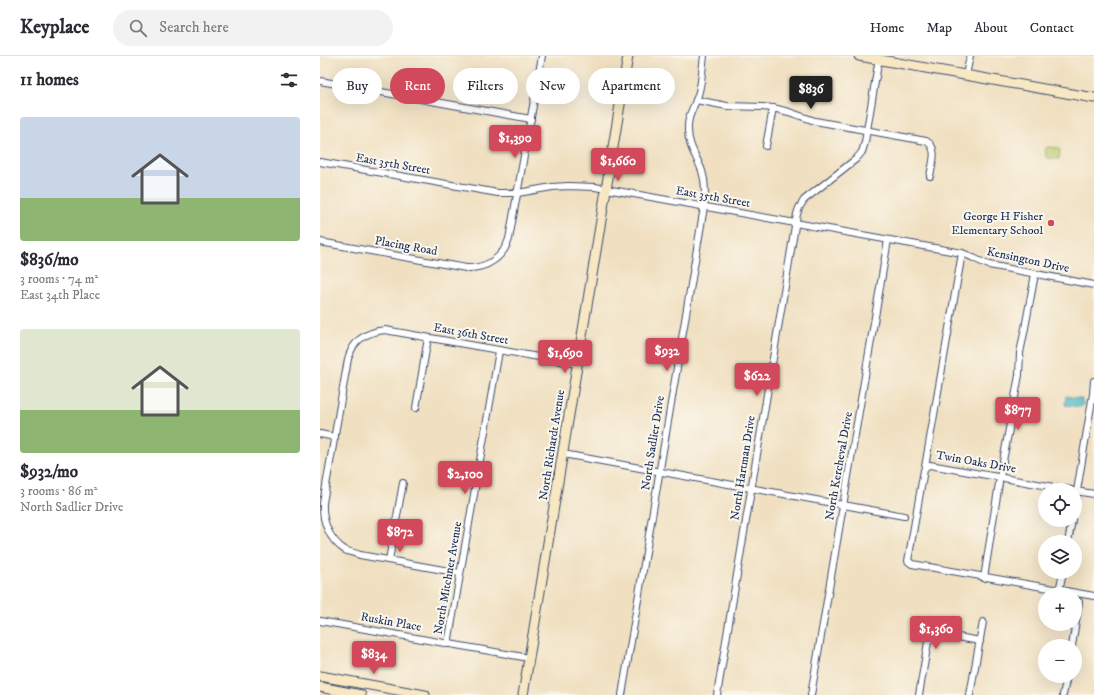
<!DOCTYPE html>
<meta charset="utf-8">
<style>
body{margin:0;font-family:"IM FELL DW Pica",serif;background:#f2f2f3;color:#2b2b33;height:100vh;display:flex;flex-direction:column;font-size:15px;white-space:nowrap}
*{box-sizing:border-box;margin:0}
p{font-size:13px;color:#7c7c81}
.icon{flex:none;width:22px;height:22px;fill:none;stroke:currentColor;stroke-width:2;stroke-linecap:round;stroke-linejoin:round}
.map{position:relative;flex:1;overflow:hidden}
.drawer{display:flex;flex-direction:column;background:#fff;width:320px}
.drawer>*{flex:none}
.guide{position:absolute;left:12px;top:12px;width:380px;height:36px;display:flex;gap:8px}
.fabs{position:absolute;left:718px;top:427px;display:grid;gap:8px}
.fabs a{display:grid;place-items:center;width:44px;height:44px;border-radius:50%;background:#fff;box-shadow:0 4px 16px #0002;font-size:20px}
.price{position:absolute;translate:-50% -34px;padding:0 9px;border-radius:4px;background:#d1495b;color:#fff;font-size:13px;line-height:26px;filter:drop-shadow(0 1px 2px #0008)}
.price::after{content:'';position:absolute;left:50%;top:24px;width:12px;height:9px;margin-left:-6px;background:inherit;clip-path:polygon(0 0,100% 0,50% 100%)}
.price.active{background:#222;color:#fff}
ul{padding:0;list-style:none}
li{display:grid;align-content:center;gap:8px;height:212px;padding:0 20px}
li span{display:grid;place-items:center;height:124px;border-radius:4px;color:#555}
li>.icon{margin-inline-start:auto}
span .icon{width:72px;height:72px;fill:#fffc;stroke-width:1}
li b{font-size:17px}
h2{display:flex;justify-content:space-between;align-items:center;height:48px;padding:0 20px;font-size:17px}
.chip{padding:0 14px;border-radius:18px;background:#fff;box-shadow:0 4px 16px #0002;font-size:14px;line-height:36px}
.chip.active{background:#d1495b;color:#fff}
header{display:flex;align-items:center;gap:24px;box-sizing:border-box;height:56px;padding:0 20px;background:#fff;border-bottom:1px solid #e1e1e2}
header strong{font-size:19px}
nav{display:flex;gap:22px;margin-inline-start:auto;font-size:14px}
.search{width:280px;height:36px;background:#f2f2f3;display:flex;align-items:center;gap:10px;box-sizing:border-box;padding:0 14px;border-radius:22px;color:#7c7c81;font-size:15px}
main{display:flex;flex:1;min-height:0}
.map>svg:first-child{display:block}
</style>
<header>
<strong>Keyplace</strong>
<div class="search"><svg class="icon" aria-label="search" viewBox="0 0 24 24"><circle cx="10" cy="10" r="6"/><path d="M15 15l6 6"/></svg>Search here</div>
<nav><a>Home</a><a>Map</a><a>About</a><a>Contact</a></nav>
</header>
<main>
<section class="drawer">
<h2>11 homes<svg class="icon" aria-label="filters" viewBox="0 0 24 24"><path d="M4 7h16M4 17h16"/><circle cx="9" cy="7" r="2"/><circle cx="15" cy="17" r="2"/></svg></h2>
<ul>
<li><span style="background:linear-gradient(#c9d6e8 65%,#8fb573 0)"><svg class="icon" aria-label="home" viewBox="0 0 24 24"><path d="M3 11l9-7 9 7M6 9v11h12V9"/></svg></span><div><b>$836/mo</b><p>3 rooms · 74 m²</p><p>East 34th Place</p></div></li>
<li><span style="background:linear-gradient(#dfe7d0 65%,#8fb573 0)"><svg class="icon" aria-label="home" viewBox="0 0 24 24"><path d="M3 11l9-7 9 7M6 9v11h12V9"/></svg></span><div><b>$932/mo</b><p>3 rooms · 86 m²</p><p>North Sadlier Drive</p></div></li>
</ul>
</section>
<div class="map">
<svg width="774" height="639" viewBox="0 0 774 639">
<rect width="100%" height="100%" fill="#fbf7ec"/>
<filter id="ink" filterUnits="userSpaceOnUse"><feTurbulence type="fractalNoise" baseFrequency=".025" numOctaves="2"/><feDisplacementMap in="SourceGraphic" scale="8" xChannelSelector="R" yChannelSelector="G"/><feConvolveMatrix kernelMatrix="1 2 1 2 8 2 1 2 1" color-interpolation-filters="sRGB"/></filter>
<filter id="wash" filterUnits="userSpaceOnUse"><feTurbulence type="fractalNoise" baseFrequency=".012" numOctaves="4" result="noise"/><feDisplacementMap in="SourceGraphic" scale="16" xChannelSelector="R" yChannelSelector="G"/><feGaussianBlur stdDeviation="0.9" result="paint"/><feColorMatrix in="noise" values="0 0 0 0 0 0 0 0 0 0 0 0 0 0 0 0 0 1.4 0 .05"/><feComposite in="paint" operator="in"/></filter>
<g filter="url(#wash)">
<rect width="100%" height="100%" fill="#f0e0c1"/>
<!-- green -->
<path fill="#becc6e" stroke="#6c7e66" d="M728,91L739,92L740,95L739,103L728,102L726,101L725,93Z"/>
<!-- water -->
<path fill="#4fbdc8" stroke="#357693" d="M746,340L762,343V345L763,346V349H761V351L745,349Z"/>
</g>
<g filter="url(#ink)">
<g fill="none" stroke-linecap="round" stroke-linejoin="round">
<!-- street casing -->
<g stroke="#3b4a6d" stroke-width="8">
<g id="street">
<path d="M646,19L650,0"/>
<path d="M0,25L211,63"/>
<path d="M376,44L407,50L442,51L453,52L469,56L495,65L606,85C619,92 612,108 610,120"/>
<path d="M446,90L453,52"/>
<path d="M0,106L178,137H198L232,131L248,130L275,131L642,197C651,200 660,206 669,209L774,229"/>
<path d="M0,186L146,212C166,213 183,202 189,183L222,0"/>
<path d="M96,352L108,282"/>
<path d="M0,378L15,381"/>
<path d="M243,398L584,460"/>
<path d="M605,411L642,197"/>
<path d="M751,434L610,409C607,409 605,411 604,414L588,505L592,508L774,540"/>
<path d="M755,435L774,438"/>
<path d="M755,447L773,338L774,325"/>
<path d="M748,486L752,464"/>
<path d="M69,504L83,427"/>
<path d="M140,517L40,499C35,497 29,496 25,494C9,484 2,465 3,447L28,303C33,284 46,276 65,274L258,308"/>
<path d="M664,522L680,421L695,341L699,319L700,297L705,272L715,218"/>
<path d="M739,535L743,516"/>
<path d="M0,565L209,602"/>
<path d="M128,588L179,295"/>
<path d="M752,590L759,546"/>
<path d="M302,639L384,151C385,139 386,127 382,115C377,101 368,90 368,74C367,60 374,52 378,39C382,27 382,13 384,0"/>
<path d="M397,639L477,158L479,152L484,144L536,103L542,96L545,86L559,2"/>
<path d="M491,639L568,184"/>
<path d="M599,639L608,586L614,581L621,578L660,585"/>
<path d="M650,639L663,566"/>
<path d="M743,639L747,620"/>
</g>
</g>
<!-- secondary casing -->
<g stroke="#3b4a6d" stroke-width="11">
<g id="secondary">
<path d="M539,0L774,42"/>
<path d="M0,620L105,639"/>
<path d="M0,631L41,639"/>
<path d="M203,639L308,0"/>
</g>
</g>
<!-- street -->
<use href="#street" stroke="#fff" stroke-width="6"/>
<!-- secondary -->
<use href="#secondary" stroke="#f7e8c3" stroke-width="9"/>
</g>
</g>
<!-- markers -->
<circle fill="#d1495b" stroke="#fbf7ec" stroke-width="1.5" cx="731" cy="167" r="4"/>
<g text-anchor="middle" dominant-baseline="central" stroke-width="4" stroke-linejoin="round" paint-order="stroke">
<!-- street labels -->
<g font-size="12" fill="#1b2f5e" stroke="#fbf7ec">
<text transform="translate(73 108) rotate(10)">East 35th Street</text>
<text transform="translate(393 141) rotate(10)">East 35th Street</text>
<text transform="translate(86 190) rotate(10)">Placing Road</text>
<text transform="translate(708 204) rotate(12)">Kensington Drive</text>
<text transform="translate(151 278) rotate(10)">East 36th Street</text>
<text transform="translate(333 387) rotate(-81)">North Sadlier Drive</text>
<text transform="translate(232 389) rotate(-81)">North Richardt Avenue</text>
<text transform="translate(656 406) rotate(10)">Twin Oaks Drive</text>
<text transform="translate(519 410) rotate(-80)">North Kercheval Drive</text>
<text transform="translate(423 412) rotate(-81)">North Hartman Drive</text>
<text transform="translate(128 522) rotate(-80)">North Mitchner Avenue</text>
<text transform="translate(71 566) rotate(10)">Ruskin Place</text>
</g>
<!-- poi labels -->
<g font-size="12" fill="#1b2f5e" stroke="#fbf7ec" text-anchor="end">
<text x="723" y="160">George H Fisher<tspan x="723" dy="14">Elementary School</tspan></text>
</g>
</g>
</svg>
<div class="fabs">
<a><svg class="icon" aria-label="locate" viewBox="0 0 24 24"><circle cx="12" cy="12" r="6"/><path d="M12 2v4M12 18v4M2 12h4M18 12h4"/></svg></a>
<a><svg class="icon" aria-label="layers" viewBox="0 0 24 24"><path d="M12 4l9 5-9 5-9-5zM3 14l9 5 9-5"/></svg></a>
<a>+</a>
<a>−</a>
</div>
<b class="price active" style="left:491px;top:54px">$836</b>
<b class="price" style="left:195px;top:103px">$1,390</b>
<b class="price" style="left:298px;top:126px">$1,660</b>
<b class="price" style="left:347px;top:316px">$932</b>
<b class="price" style="left:245px;top:318px">$1,690</b>
<b class="price" style="left:437px;top:341px">$622</b>
<b class="price" style="left:698px;top:375px">$877</b>
<b class="price" style="left:145px;top:439px">$2,100</b>
<b class="price" style="left:80px;top:497px">$872</b>
<b class="price" style="left:616px;top:594px">$1,360</b>
<b class="price" style="left:54px;top:619px">$834</b>
<div class="guide">
<a class="chip">Buy</a>
<a class="chip active">Rent</a>
<a class="chip">Filters</a>
<a class="chip">New</a>
<a class="chip">Apartment</a>
</div>
</div>
</main>
